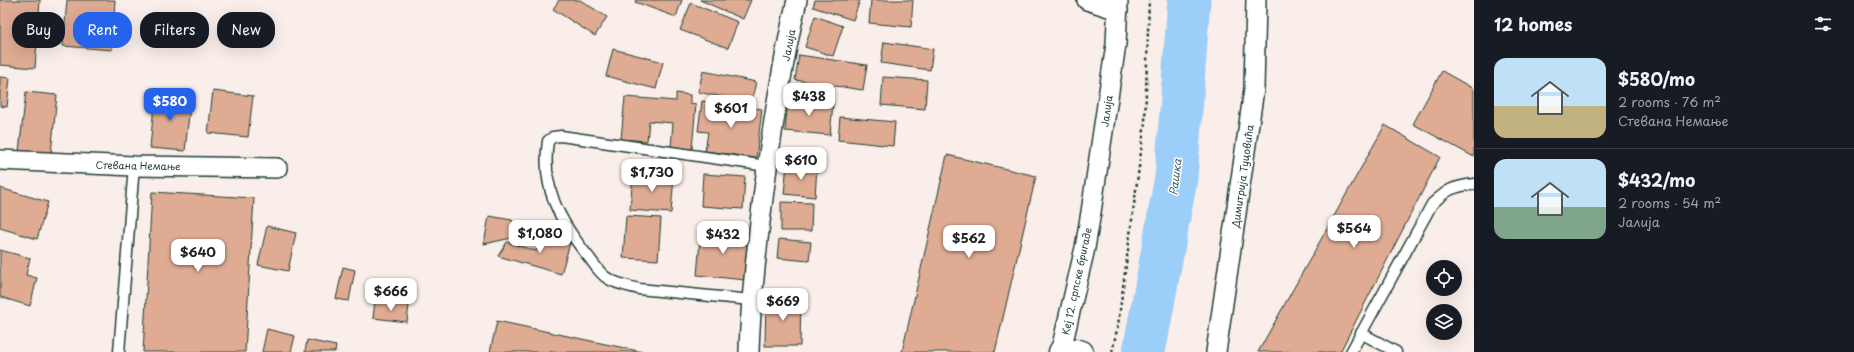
<!DOCTYPE html>
<meta charset="utf-8">
<style>
body{margin:0;font-family:"Playpen Sans",sans-serif;background:#20242c;color:#f1f3f6;height:100vh;display:flex;flex-direction:column;font-size:15px;white-space:nowrap}
*{box-sizing:border-box;margin:0}
p{font-size:13px;color:#9ea1a6}
.icon{flex:none;width:22px;height:22px;fill:none;stroke:currentColor;stroke-width:2;stroke-linecap:round;stroke-linejoin:round}
.map{position:relative;flex:1;overflow:hidden}
.details{display:flex;flex-direction:column;background:#171b24;width:380px}
.details>*{flex:none}
.banner{position:absolute;left:12px;top:12px;width:380px;height:36px;display:flex;gap:8px}
.buttons{position:absolute;left:1426px;top:260px;display:grid;gap:8px}
.buttons a{display:grid;place-items:center;width:36px;height:36px;border-radius:50%;background:#171b24;box-shadow:0 4px 16px #0002;font-size:20px}
.price{position:absolute;translate:-50% -34px;padding:0 9px;border-radius:8px;background:#fff;color:#222;font-size:13px;line-height:26px;filter:drop-shadow(0 1px 2px #0008)}
.price::after{content:'';position:absolute;left:50%;top:24px;width:12px;height:9px;margin-left:-6px;background:inherit;clip-path:polygon(0 0,100% 0,50% 100%)}
.price.active{background:#2563eb;color:#fff}
ul{padding:0;list-style:none}
li{display:flex;align-items:center;gap:12px;height:100px;padding:0 20px}
li+li{border-top:1px solid #363941}
li span{display:grid;place-items:center;flex:none;width:112px;height:80px;border-radius:12px;color:#555}
li>.icon{margin-inline-start:auto}
span .icon{width:48px;height:48px;fill:#fffc;stroke-width:1}
li b{font-size:17px}
h2{display:flex;justify-content:space-between;align-items:center;height:48px;padding:0 20px;font-size:17px}
.chip{padding:0 14px;border-radius:16px;background:#171b24;box-shadow:0 4px 16px #0002;font-size:14px;line-height:36px}
.chip.active{background:#2563eb;color:#fff}
main{display:flex;flex:1;min-height:0}
.map>svg:first-child{display:block}
</style>
<main>
<div class="map">
<svg width="1474" height="352" viewBox="0 0 1474 352">
<rect width="100%" height="100%" fill="#f9eee9"/>
<filter id="ink" filterUnits="userSpaceOnUse"><feTurbulence type="fractalNoise" baseFrequency=".025" numOctaves="2"/><feDisplacementMap in="SourceGraphic" scale="8" xChannelSelector="R" yChannelSelector="G"/><feConvolveMatrix kernelMatrix="1 2 1 2 8 2 1 2 1" color-interpolation-filters="sRGB"/></filter>
<g filter="url(#ink)">
<g fill="none" stroke-linecap="round" stroke-linejoin="round">
<!-- river -->
<path stroke="#9bcef8" stroke-width="43" d="M1144,352L1176,178L1189,0"/>
</g>
<!-- building -->
<g fill="#dfab93" stroke="#1f3d34">
<path d="M0,0H40L35,68L0,65Z"/>
<path d="M67,0H115L112,50L63,46Z"/>
<path d="M559,0H580L607,17L595,36L553,9Z"/>
<path d="M636,0H682L676,17L635,2Z"/>
<path d="M700,0H751L743,19Z"/>
<path d="M815,0H860L853,20L813,7Z"/>
<path d="M871,0H913L911,27L869,23Z"/>
<path d="M691,3L738,22L728,48L680,30Z"/>
<path d="M815,16L843,26L833,56L805,47Z"/>
<path d="M884,42L933,49L930,70L881,63Z"/>
<path d="M613,49L663,62L656,89L606,76Z"/>
<path d="M799,55L867,65L863,90L795,80Z"/>
<path d="M703,71L756,82L751,103L698,92Z"/>
<path d="M1442,71L1474,89V157L1413,124Z"/>
<path d="M0,77L10,78L7,107L0,106Z"/>
<path d="M883,77L927,80L925,109L881,105Z"/>
<path d="M213,91L253,96L248,137L208,133Z"/>
<path d="M26,92L57,95L51,154L19,151Z"/>
<path d="M676,93L690,95V103L696,104L692,149L671,147L673,123L649,121L647,141L621,139L625,97L676,101Z"/>
<path d="M155,94L191,97L185,151L150,148Z"/>
<path d="M788,99L833,103L830,135L785,131Z"/>
<path d="M702,101L762,109L756,158L705,151L708,132L698,131Z"/>
<path d="M840,117L895,122L893,146L838,140Z"/>
<path d="M1385,125L1440,157L1340,352H1258Z"/>
<path d="M947,155L1036,176L995,352H902Z"/>
<path d="M787,164L817,167L815,197L784,194Z"/>
<path d="M633,173L674,176L671,213L630,210Z"/>
<path d="M703,174L745,177L743,209L701,206Z"/>
<path d="M0,188L48,202L37,239L0,228Z"/>
<path d="M152,192L254,198L245,352H143Z"/>
<path d="M781,202L812,203L811,231H781Z"/>
<path d="M489,216L512,220L516,237L484,244Z"/>
<path d="M626,216L661,218L658,260L623,258Z"/>
<path d="M267,226L296,233L288,271L258,265Z"/>
<path d="M701,230L749,236L745,280L697,275Z"/>
<path d="M541,234L570,243L561,274L498,256L507,242L536,251Z"/>
<path d="M779,239L811,242L809,261L777,258Z"/>
<path d="M0,250L30,258L26,275L37,278L30,306L0,297Z"/>
<path d="M343,267L355,270L349,301L336,299Z"/>
<path d="M766,297H801L800,346H765Z"/>
<path d="M375,301L409,305L407,322L373,318Z"/>
<path d="M497,321L643,352H490Z"/>
<path d="M267,329L295,336L291,352H262Z"/>
<path d="M307,340L336,346L335,352H305Z"/>
</g>
<g fill="none" stroke-linecap="round" stroke-linejoin="round">
<!-- service casing -->
<g stroke="#1f3d34" stroke-width="13">
<g id="service">
<path d="M751,300L639,289C628,286 616,284 607,278C599,273 593,262 587,255C559,220 541,187 548,141L553,137L561,136L767,166"/>
<path d="M1361,333L1396,352"/>
<path d="M119,352L134,166"/>
<path d="M1351,352L1432,204C1448,189 1452,187 1474,184"/>
</g>
</g>
<!-- minor casing -->
<g stroke="#1f3d34" stroke-width="22">
<g id="minor">
<path d="M1087,0L1118,10"/>
<path d="M0,160L134,166L277,168"/>
<path d="M1061,350L1085,248L1091,212L1116,44L1118,0"/>
<path d="M749,352C750,308 755,265 760,222C769,147 780,73 797,0"/>
<path d="M1216,352L1254,89L1256,0"/>
</g>
</g>
<!-- tertiary casing -->
<g stroke="#1f3d34" stroke-width="25">
<path id="tertiary" d="M1060,352L1061,350H1076L1082,352"/>
</g>
<!-- path -->
<path stroke="#1f3d34" stroke-width="2.5" stroke-dasharray="3 3" stroke-linecap="butt" d="M1112,352L1118,325L1145,122L1149,0"/>
<!-- service -->
<use href="#service" stroke="#fff" stroke-width="10"/>
<!-- minor -->
<use href="#minor" stroke="#fff" stroke-width="19"/>
<!-- tertiary -->
<use href="#tertiary" stroke="#fff" stroke-width="22"/>
</g>
</g>
<g text-anchor="middle" dominant-baseline="central" stroke-width="3" stroke-linejoin="round" paint-order="stroke">
<!-- street labels -->
<g font-size="10" fill="#1f3d34" stroke="#fff">
<text transform="translate(788 45) rotate(-79)">Јалија</text>
<text transform="translate(1106 111) rotate(-82)">Јалија</text>
<text transform="translate(138 165) rotate(1)">Стевана Немање</text>
<text transform="translate(1242 176) rotate(-82)">Димитрија Туцовића</text>
<text transform="translate(1076 281) rotate(-78)">Кеј 12. српске бригаде</text>
</g>
<!-- water labels -->
<g font-size="11" font-style="italic" fill="#3e6165" stroke="#fff">
<text transform="translate(1175 177) rotate(-83)">Рашка</text>
</g>
</g>
</svg>
<div class="buttons">
<a><svg class="icon" aria-label="locate" viewBox="0 0 24 24"><circle cx="12" cy="12" r="6"/><path d="M12 2v4M12 18v4M2 12h4M18 12h4"/></svg></a>
<a><svg class="icon" aria-label="layers" viewBox="0 0 24 24"><path d="M12 4l9 5-9 5-9-5zM3 14l9 5 9-5"/></svg></a>
</div>
<b class="price" style="left:809px;top:117px">$438</b>
<b class="price active" style="left:170px;top:122px">$580</b>
<b class="price" style="left:731px;top:129px">$601</b>
<b class="price" style="left:801px;top:181px">$610</b>
<b class="price" style="left:652px;top:193px">$1,730</b>
<b class="price" style="left:1354px;top:249px">$564</b>
<b class="price" style="left:540px;top:254px">$1,080</b>
<b class="price" style="left:723px;top:255px">$432</b>
<b class="price" style="left:969px;top:259px">$562</b>
<b class="price" style="left:198px;top:273px">$640</b>
<b class="price" style="left:391px;top:312px">$666</b>
<b class="price" style="left:783px;top:322px">$669</b>
<div class="banner">
<a class="chip">Buy</a>
<a class="chip active">Rent</a>
<a class="chip">Filters</a>
<a class="chip">New</a>
</div>
</div>
<section class="details">
<h2>12 homes<svg class="icon" aria-label="filters" viewBox="0 0 24 24"><path d="M4 7h16M4 17h16"/><circle cx="9" cy="7" r="2"/><circle cx="15" cy="17" r="2"/></svg></h2>
<ul>
<li><span style="background:linear-gradient(#bfe0f5 60%,#c2b280 0)"><svg class="icon" aria-label="home" viewBox="0 0 24 24"><path d="M3 11l9-7 9 7M6 9v11h12V9"/></svg></span><div><b>$580/mo</b><p>2 rooms · 76 m²</p><p>Стевана Немање</p></div></li>
<li><span style="background:linear-gradient(#bfe0f5 60%,#7fa58c 0)"><svg class="icon" aria-label="home" viewBox="0 0 24 24"><path d="M3 11l9-7 9 7M6 9v11h12V9"/></svg></span><div><b>$432/mo</b><p>2 rooms · 54 m²</p><p>Јалија</p></div></li>
</ul>
</section>
</main>
